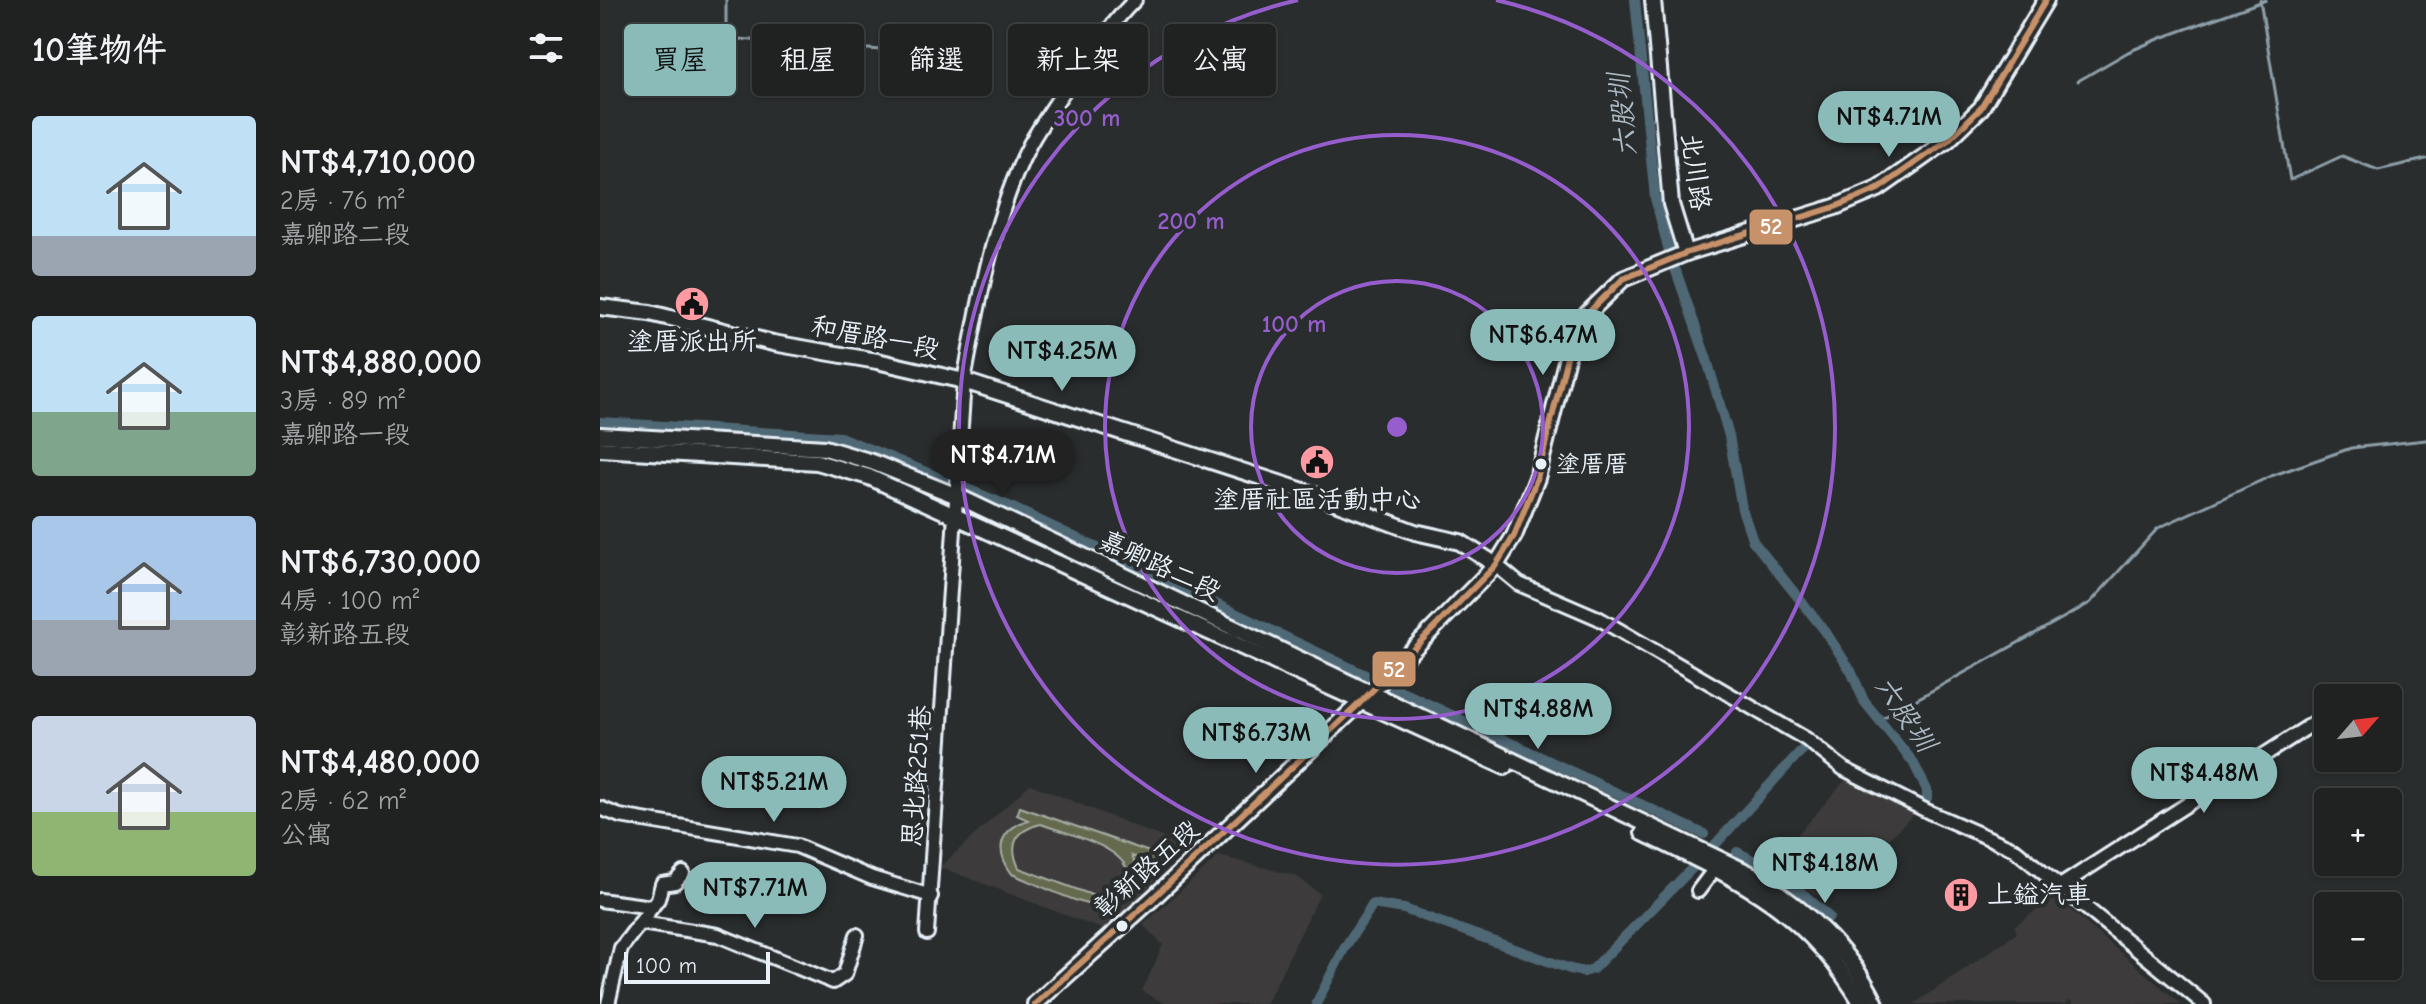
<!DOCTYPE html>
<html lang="zh-TW">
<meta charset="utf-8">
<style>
body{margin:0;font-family:"Comic Neue","LXGW WenKai TC",sans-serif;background:#282a2a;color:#f1f3f6;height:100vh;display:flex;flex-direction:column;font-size:30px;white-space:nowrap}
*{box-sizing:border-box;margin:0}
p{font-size:26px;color:#a2a4a5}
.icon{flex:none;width:44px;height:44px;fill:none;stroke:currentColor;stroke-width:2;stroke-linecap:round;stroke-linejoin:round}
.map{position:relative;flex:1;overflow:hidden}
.panel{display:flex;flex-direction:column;background:#202222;width:600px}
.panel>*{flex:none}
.hud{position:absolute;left:24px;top:24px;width:760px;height:72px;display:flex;gap:16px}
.needle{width:52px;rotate:62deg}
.buttons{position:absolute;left:1714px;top:684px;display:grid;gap:16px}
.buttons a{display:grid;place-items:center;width:88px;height:88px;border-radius:8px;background:#202222;box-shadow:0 2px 6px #0004,0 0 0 2px #3d3f40;font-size:40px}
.scale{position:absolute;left:24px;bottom:20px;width:146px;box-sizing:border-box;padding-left:8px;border:4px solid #e8f1f8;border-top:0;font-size:22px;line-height:28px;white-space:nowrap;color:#e8f1f8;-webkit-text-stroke:6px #2a2d2e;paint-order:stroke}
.price{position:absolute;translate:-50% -68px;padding:0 18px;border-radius:28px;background:#8bbbb9;color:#111;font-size:26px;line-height:52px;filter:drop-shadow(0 2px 4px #0008)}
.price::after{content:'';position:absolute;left:50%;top:48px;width:24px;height:18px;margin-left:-12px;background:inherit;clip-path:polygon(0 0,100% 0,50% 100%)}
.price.on{background:#222;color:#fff}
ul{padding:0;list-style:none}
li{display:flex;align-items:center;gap:24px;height:200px;padding:0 32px}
li span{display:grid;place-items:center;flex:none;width:224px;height:160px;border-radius:8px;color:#555}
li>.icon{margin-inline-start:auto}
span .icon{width:96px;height:96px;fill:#fffc;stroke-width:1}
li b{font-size:34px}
h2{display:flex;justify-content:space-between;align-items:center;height:96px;padding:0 32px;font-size:34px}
.tag{padding:0 28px;border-radius:8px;background:#202222;box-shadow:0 2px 6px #0004,0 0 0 2px #3d3f40;font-size:28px;line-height:72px}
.tag.on{background:#8bbbb9;color:#111}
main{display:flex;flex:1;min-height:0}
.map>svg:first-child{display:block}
</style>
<main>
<section class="panel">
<h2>10筆物件<svg class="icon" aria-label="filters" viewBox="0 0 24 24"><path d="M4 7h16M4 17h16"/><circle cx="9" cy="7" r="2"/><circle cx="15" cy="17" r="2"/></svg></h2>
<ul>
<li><span style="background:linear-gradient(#bfe0f5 75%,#9aa5b1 0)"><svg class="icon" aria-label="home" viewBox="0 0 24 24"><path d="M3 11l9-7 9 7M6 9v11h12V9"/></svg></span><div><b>NT$4,710,000</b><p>2房 · 76 m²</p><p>嘉卿路二段</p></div></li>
<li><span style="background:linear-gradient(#bfe0f5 60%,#7fa58c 0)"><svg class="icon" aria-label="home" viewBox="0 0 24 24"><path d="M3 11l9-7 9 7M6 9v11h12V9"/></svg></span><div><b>NT$4,880,000</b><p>3房 · 89 m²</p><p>嘉卿路一段</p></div></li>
<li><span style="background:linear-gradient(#a9c7e8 65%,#9aa5b1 0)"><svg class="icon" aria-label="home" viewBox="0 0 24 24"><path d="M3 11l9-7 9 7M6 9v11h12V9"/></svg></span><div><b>NT$6,730,000</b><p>4房 · 100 m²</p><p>彰新路五段</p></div></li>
<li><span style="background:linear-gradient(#c9d6e8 60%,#8fb573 0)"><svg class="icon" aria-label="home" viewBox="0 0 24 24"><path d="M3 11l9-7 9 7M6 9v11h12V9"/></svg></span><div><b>NT$4,480,000</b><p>2房 · 62 m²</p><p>公寓</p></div></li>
</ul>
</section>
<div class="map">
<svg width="1826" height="1004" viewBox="0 0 1826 1004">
<rect width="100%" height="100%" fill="#2a2d2e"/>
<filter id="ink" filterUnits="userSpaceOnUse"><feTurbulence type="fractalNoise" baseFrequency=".0125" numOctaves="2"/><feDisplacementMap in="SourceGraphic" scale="16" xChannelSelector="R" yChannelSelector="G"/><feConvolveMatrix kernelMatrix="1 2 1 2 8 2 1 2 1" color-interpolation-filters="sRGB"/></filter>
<g filter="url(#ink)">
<!-- built -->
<g fill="#3e3b3a">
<path d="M1247,778L1315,813L1226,901L1170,866Z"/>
<path d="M430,784L586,847L507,931L340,867Z"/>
<path d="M619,856L696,876L720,894L666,1004H566L542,991L563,945L543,925Z"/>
<path d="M1455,897L1581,1004H1473L1470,1000L1464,1004H1314L1417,933L1414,926Z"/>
</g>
<!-- green -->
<path fill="#656b50" stroke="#a6aea4" stroke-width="2" fill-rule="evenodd" d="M420,807L564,857L558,866L532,856C538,868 538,880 529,891C521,900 507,908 495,906C473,902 434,883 412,874C394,850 399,830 428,820L417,815ZM441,824C465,833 523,846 528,873C525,889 516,897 500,898L419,868C408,844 416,830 441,824Z"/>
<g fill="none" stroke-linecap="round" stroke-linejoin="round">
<!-- stream -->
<g stroke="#8d9fa9" stroke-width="3">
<path d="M126,0V38L281,50L390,52"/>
<path d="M1660,0L1690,180L1742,156L1778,170L1826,159"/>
<path d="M1478,81L1528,52L1561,38L1666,0"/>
<path d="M1279,720L1490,603L1558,528L1671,476L1751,448L1826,440"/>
</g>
<!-- canal -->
<g stroke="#506875" stroke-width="10">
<path d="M1035,0L1055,198L1069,251L1107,360L1129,436L1142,509L1153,541L1225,631L1251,671L1264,701L1313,762L1327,790V798L1320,805L1310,804"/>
<path d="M0,422L240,437L411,507L772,678"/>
<path d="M788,685L1104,834"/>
<path d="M1137,852L1183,876L1229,917"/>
<path d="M716,1004L745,947L773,904L804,909L970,969L984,972L993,969L1112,848L1198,754L1212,741L1213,742"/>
</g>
<!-- minor casing -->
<g stroke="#e8f1f8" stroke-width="18">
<g id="minor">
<path d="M896,565L919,584L998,618L1206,739L1244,769L1329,812L1414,849L1604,1004"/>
<path d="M1752,698L1755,696"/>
<path d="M0,808L20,816L197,846L272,878L331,896"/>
<path d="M1460,886L1728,714"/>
<path d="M1098,891L1116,867"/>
<path d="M0,900L52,907"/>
<path d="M41,923L118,935L233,982L245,974L257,935"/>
<path d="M327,933L364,381C378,305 394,213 430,144C447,114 468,85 488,57C503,37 517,17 535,0"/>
<path d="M8,1004L21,948L58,899L62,884L75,882L83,873"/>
</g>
</g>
<!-- tertiary casing -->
<g stroke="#e8f1f8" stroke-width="20">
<g id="tertiary">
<path d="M1053,0L1071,204L1086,253"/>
<path d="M0,307L50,313L173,343L277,361L364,381L716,495L815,532L860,542L896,565"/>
<path d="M0,435L225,448L272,462L357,496L1151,874C1202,907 1250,948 1276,1004"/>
<path d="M0,449L217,462L269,477L905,767"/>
<path d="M1043,833C1138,879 1206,908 1262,1004"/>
<path d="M435,1004L552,899L760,703L896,565L914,536L937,478L967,357L986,315L1023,279L1086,253L1235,207L1278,189L1348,140L1381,108L1446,0"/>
</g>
</g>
<!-- minor -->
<use href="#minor" stroke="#2a2d2e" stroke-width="12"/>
<!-- tertiary -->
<use href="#tertiary" stroke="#2a2d2e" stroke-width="14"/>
<!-- bus-1 casing -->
<g stroke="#2a2d2e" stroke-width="12">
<path id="bus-1" d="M435,1004L552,899L760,703L896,565L914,536L937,478L967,357L986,315L1023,279L1086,253L1235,207L1278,189L1348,140L1381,108L1446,0"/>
</g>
<!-- bus-1 -->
<use href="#bus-1" stroke="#c7916a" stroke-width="6"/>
</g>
</g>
<!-- distance rings -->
<g fill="none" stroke="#965dcd" stroke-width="4">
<circle cx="797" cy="427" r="146"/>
<circle cx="797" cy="427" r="292"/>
<path d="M896 0A438 438 0 1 1 698 0"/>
</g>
<!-- icons -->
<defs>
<g id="civic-disc" transform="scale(1.8)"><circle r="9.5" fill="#ff9aa2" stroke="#2a2d2e"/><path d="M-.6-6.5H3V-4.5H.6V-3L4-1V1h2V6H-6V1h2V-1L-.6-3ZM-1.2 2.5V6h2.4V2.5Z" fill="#111"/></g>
<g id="building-disc" transform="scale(1.8)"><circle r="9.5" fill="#ff9aa2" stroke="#2a2d2e"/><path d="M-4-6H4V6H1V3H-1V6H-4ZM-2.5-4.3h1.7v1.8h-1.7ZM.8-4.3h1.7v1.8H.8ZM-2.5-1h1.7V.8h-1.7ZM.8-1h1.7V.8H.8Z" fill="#111"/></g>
</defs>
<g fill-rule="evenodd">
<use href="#civic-disc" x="92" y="304"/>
<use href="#civic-disc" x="717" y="462"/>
<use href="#building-disc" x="1361" y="895"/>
</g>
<!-- markers -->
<g fill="#e8f1f8" stroke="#2a2d2e" stroke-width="3">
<circle cx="941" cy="464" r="7"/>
<circle cx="522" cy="926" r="7"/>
</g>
<g text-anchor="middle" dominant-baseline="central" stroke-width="8" stroke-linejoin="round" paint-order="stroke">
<!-- bus labels -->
<g font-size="24" fill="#e8f1f8" stroke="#2a2d2e" text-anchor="start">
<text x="956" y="464">塗厝厝</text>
</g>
<!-- street labels -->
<g font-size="26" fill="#e8f1f8" stroke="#2a2d2e">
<text transform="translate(1095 172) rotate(82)">北川路</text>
<text transform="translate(275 338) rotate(11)">和厝路一段</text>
<text transform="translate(560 566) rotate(25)">嘉卿路二段</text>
<text transform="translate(317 776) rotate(-86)">思北路251巷</text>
<text transform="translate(547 869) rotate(-42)">彰新路五段</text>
</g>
<!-- poi labels -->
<g font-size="26" fill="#e8f1f8" stroke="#2a2d2e">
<text x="92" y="342">塗厝派出所</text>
<text x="717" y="500">塗厝社區活動中心</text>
<text x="1387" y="895" text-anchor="start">上鎰汽車</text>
</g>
<!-- water labels -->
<g font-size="28" font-style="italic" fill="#abbac4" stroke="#2a2d2e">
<text transform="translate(1023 115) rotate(-96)">六股圳</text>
<text transform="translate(1305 714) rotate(55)">六股圳</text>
</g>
</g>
<circle cx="797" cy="427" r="12" fill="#965dcd" stroke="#2a2d2e" stroke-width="4"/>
<g font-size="24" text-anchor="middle" font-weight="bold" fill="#965dcd" stroke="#2a2d2e" stroke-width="8" stroke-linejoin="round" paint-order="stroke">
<text x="487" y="126">300 m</text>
<text x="591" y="229">200 m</text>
<text x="694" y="332">100 m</text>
</g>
<g stroke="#2a2d2e" stroke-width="3">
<rect x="1148" y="208" width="46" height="38" rx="8" fill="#c7916a"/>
<rect x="771" y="650" width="46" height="38" rx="8" fill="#c7916a"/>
</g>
<g font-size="22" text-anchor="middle" font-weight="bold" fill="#fff">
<text x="1171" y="234">52</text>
<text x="794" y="677">52</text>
</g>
</svg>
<div class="buttons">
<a><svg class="needle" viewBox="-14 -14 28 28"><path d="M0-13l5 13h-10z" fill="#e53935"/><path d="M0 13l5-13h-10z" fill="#a2a4a5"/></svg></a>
<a>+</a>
<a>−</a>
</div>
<div class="scale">100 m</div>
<b class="price" style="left:1289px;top:159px">NT$4.71M</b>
<b class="price" style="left:943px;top:377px">NT$6.47M</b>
<b class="price" style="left:462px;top:393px">NT$4.25M</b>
<b class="price on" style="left:403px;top:497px">NT$4.71M</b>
<b class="price" style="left:938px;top:751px">NT$4.88M</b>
<b class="price" style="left:656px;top:775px">NT$6.73M</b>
<b class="price" style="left:1604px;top:815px">NT$4.48M</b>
<b class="price" style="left:174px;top:824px">NT$5.21M</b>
<b class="price" style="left:1225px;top:905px">NT$4.18M</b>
<b class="price" style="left:155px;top:930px">NT$7.71M</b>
<div class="hud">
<a class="tag on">買屋</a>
<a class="tag">租屋</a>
<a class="tag">篩選</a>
<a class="tag">新上架</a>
<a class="tag">公寓</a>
</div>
</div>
</main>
